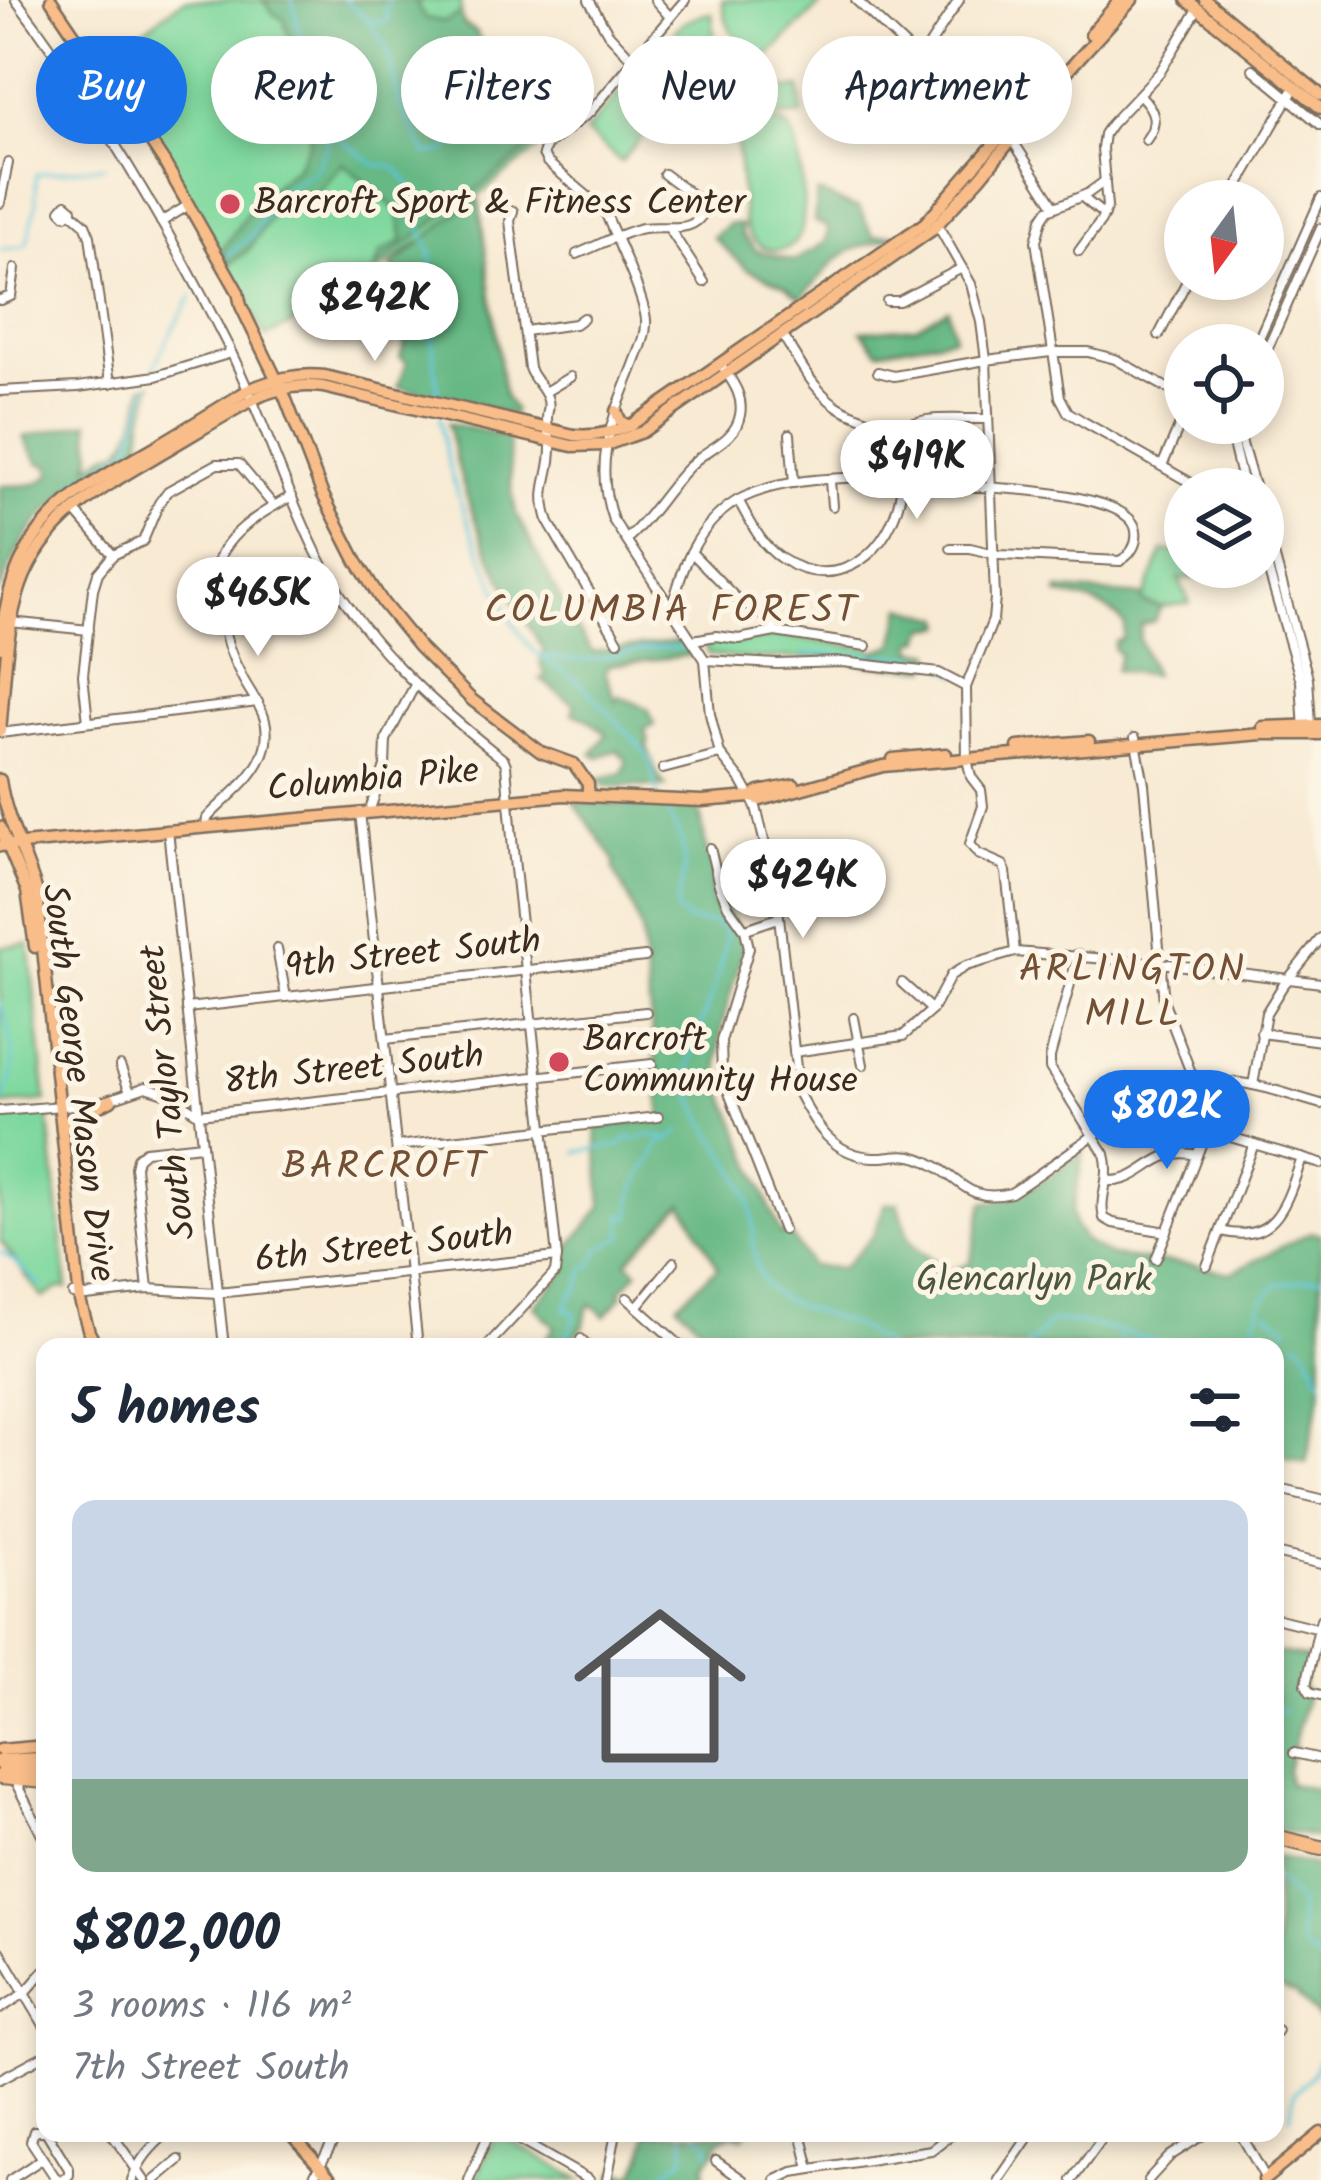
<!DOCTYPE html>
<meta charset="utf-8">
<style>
body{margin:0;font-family:Kalam,sans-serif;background:#f2f2f3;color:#1f2937;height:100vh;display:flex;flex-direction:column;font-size:45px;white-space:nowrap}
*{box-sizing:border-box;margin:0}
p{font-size:39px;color:#747a83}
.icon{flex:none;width:66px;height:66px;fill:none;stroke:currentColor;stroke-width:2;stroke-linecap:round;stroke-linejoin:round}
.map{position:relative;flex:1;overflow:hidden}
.details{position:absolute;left:36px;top:1338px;width:1248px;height:804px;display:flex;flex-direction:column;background:#fff;border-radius:24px;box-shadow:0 6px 18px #0003}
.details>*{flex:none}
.guide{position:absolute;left:36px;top:36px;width:1251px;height:108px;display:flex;gap:24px}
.needle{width:78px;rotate:195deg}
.tools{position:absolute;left:1164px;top:180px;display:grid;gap:24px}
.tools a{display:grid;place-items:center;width:120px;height:120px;border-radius:50%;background:#fff;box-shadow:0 6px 18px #0003;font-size:60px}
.price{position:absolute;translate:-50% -102px;padding:0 27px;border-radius:42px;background:#fff;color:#222;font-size:39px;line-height:78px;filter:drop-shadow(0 3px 6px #0008)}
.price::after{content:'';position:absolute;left:50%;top:72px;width:36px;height:27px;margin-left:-18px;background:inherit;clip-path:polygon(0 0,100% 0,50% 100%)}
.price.active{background:#1a73e8;color:#fff}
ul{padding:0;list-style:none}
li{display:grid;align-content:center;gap:24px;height:636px;padding:0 36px}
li+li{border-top:3px solid #e0e1e3}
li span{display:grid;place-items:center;height:372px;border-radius:24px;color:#555}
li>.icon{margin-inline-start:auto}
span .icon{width:216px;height:216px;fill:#fffc;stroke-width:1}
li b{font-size:51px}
h2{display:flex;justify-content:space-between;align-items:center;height:144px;padding:0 36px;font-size:51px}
.chip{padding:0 42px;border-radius:54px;background:#fff;box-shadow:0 6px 18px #0003;font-size:42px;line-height:108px}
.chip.active{background:#1a73e8;color:#fff}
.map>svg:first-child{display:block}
</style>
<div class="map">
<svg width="1321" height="2180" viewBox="0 0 1321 2180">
<rect width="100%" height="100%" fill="#fcf5e5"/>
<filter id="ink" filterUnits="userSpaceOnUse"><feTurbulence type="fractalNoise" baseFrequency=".00833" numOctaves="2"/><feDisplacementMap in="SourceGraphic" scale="24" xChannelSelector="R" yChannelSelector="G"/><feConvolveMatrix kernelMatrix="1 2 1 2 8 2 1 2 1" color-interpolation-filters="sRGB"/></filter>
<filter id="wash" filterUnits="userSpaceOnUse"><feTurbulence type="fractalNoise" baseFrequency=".004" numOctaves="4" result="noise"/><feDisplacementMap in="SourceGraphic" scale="48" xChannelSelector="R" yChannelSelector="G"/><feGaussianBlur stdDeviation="2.7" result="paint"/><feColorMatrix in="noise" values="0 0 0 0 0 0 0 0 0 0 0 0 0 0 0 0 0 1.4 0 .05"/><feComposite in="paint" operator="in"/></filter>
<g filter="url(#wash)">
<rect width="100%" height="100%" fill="#f8ead3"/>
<!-- green -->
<g fill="#7ed89d" stroke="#5c815e" stroke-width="3">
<path d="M183,0H460L462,23L477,33L478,37L517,75L528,80L538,98L550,133L538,149L466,205L412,355L405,342L413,330L423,262L418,243L325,308L266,337L183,188L103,61Z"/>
<path d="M722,0H820V5L767,57C739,47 725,30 722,0Z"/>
<path d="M712,13L716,61L712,65L667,69C664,34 679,18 712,13Z"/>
<path d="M634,75L669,105L621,162L586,132Z"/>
<path d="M800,88L802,115L728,121L726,94Z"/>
<path d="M763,121C773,122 782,122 790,130C801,142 808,220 800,235C783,264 749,248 744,221L736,132L741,131L743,134L751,126Z"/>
<path d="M1163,551L1185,554V567H1259L1261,575L1179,579L1190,603L1161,607L1142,602Z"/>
<path d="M776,636L869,648L876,651L877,655L870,665C857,663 844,659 832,658C789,655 751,664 708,654L703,641L738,642Z"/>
<path d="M29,944L46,1101L0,1105V947Z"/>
<path d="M45,1112L48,1115L67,1288H59L42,1298L0,1240V1116Z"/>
<path d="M500,2135L581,2180H476L494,2137Z"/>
</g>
<!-- forest -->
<g fill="#66b884" stroke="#507151" stroke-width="3">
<path d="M263,0H421L417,6L425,18L445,22L461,13L463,24L477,33L478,37L517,75L528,80L538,98L550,133L376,267L380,254L403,240L398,211L343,163L316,194L294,198L275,209L249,249L230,264L222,250L256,201L296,168L310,142L309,103L284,19L274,14Z"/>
<path d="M817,193C833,196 842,205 859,208L873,236L895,234L891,238C872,244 850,247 835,261C822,273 814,287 800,298L785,286L747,269L713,237L729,224L741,225L742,235L757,251L794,261L826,242L828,228L814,221Z"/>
<path d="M479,200L502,381L505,397L514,410L513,415L398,387L407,362L400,357L405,342L413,330L402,317C403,297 404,284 391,267L466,205Z"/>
<path d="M948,309L954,337L878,351L862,331L916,327Z"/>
<path d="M152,384L143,419L141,446C69,488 28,510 0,593V486C18,485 41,489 52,472L47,464L39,463L24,437L89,422L92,454L89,466L111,452L121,450C136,429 139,411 143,386Z"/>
<path d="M448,423L508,437L511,485L516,514L568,614L592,652L684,641L692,655L609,665L605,672L616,701L619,696L648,709L655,725L644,729L649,742L646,744C652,760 655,775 666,787L605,786L598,779L623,773L627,761L617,750L598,757L592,754L607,734L585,717L572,713L575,705L540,679L546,676L540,663L544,650C495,574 465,513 448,423Z"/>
<path d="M1059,590L1142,596L1143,602L1161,607L1154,621L1141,625L1139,639L1154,675L1115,670L1120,655L1114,649L1115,642L1123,638L1125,625C1110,604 1082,598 1058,595Z"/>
<path d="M903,607L943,618L945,626L927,628L921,640L914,641V650L933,653L929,668L870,665L877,655L876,651L894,645Z"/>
<path d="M574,802L692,808L700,812L706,848L727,910L736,925L745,931L746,940C734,988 711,1035 721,1085L781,1235L789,1233L811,1266L842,1268L873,1236L885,1204L898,1203L909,1239L916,1249L951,1271L970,1263L984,1202C1022,1202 1054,1171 1084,1151L1072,1213L1075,1227L1087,1243L1111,1256L1192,1265L1231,1273L1311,1232L1321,1234V1392L1306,1463L1275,1455V1347H727L711,1336L677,1304L718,1267L683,1203L627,1261L638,1272L620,1291L623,1295L605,1316L591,1304L587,1309L584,1325L573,1338L582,1347L540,1346L555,1327L534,1306L567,1269L563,1255L602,1207L596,1127L662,1119L641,931L630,901L614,871V860Z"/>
<path d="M1275,1652L1307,1658L1303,1685L1307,1694L1287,1770L1289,1784L1321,1790V1838L1275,1830Z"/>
<path d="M1275,1857L1321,1867V2021L1296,1994L1275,1986Z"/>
<path d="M648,2133H746L743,2137L733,2134L719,2140L716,2151L705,2163L704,2180H613L614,2172L634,2174L643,2156Z"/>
</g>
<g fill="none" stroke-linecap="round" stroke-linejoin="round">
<!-- stream -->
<g stroke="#5fc6dc" stroke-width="3">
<path d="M292,0L322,126L375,165L391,166L397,169L415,191L422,231L430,250L437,297L431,327L438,396"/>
<path d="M345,0L369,21L387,48L400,104L426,154C445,150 442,157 455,140C466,139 472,133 484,130C500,126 507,125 521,115"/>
<path d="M369,21L384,22L388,17L385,10L389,0"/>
<path d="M0,250L24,246L27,243L36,204V174L105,166"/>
<path d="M227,256L251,236L280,192L316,170L327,145L328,133"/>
<path d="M154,369L164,345L192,296"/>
<path d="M440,418C446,473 468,525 491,575C500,597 510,621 525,641C540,661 564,669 583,686C593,695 647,752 650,760C654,772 654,784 659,796"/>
<path d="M72,485L129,448L149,385"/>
<path d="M803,654C820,652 837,655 853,655C894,655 924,651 958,676"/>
<path d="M540,656C556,657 572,662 589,660C620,656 654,644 685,648"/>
<path d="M664,804L682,843L685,866L676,910L689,921L719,924L726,932C724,963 712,993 702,1022C696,1039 688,1057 688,1076C689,1113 738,1162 749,1200C758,1229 746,1266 770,1289C793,1310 828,1314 855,1326C866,1332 876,1340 886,1347"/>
<path d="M0,1002C11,1035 21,1069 2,1102"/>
<path d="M577,1152L622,1145L629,1137L636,1140L647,1135L666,1138"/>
<path d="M0,1157L2,1167L0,1176"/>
<path d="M0,1252C13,1257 28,1277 42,1286"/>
<path d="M1267,1312L1288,1328"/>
<path d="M1119,1337L1125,1347"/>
<path d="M1296,1340L1307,1350L1311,1362H1316V1371L1321,1380"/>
<path d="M562,1347L575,1319L574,1313L571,1310L566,1311C567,1300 571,1295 579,1288L584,1269L593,1264L600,1248L623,1237L622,1214L631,1218C631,1175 647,1177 660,1142L671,1139L680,1131"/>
<path d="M1027,1347L1052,1321C1097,1322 1139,1338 1182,1347"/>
<path d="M1215,1347L1243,1345L1249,1339L1263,1299L1277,1284L1321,1277"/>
<path d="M1275,1714L1286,1708"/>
<path d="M1275,1878L1299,1903C1301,1929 1291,1948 1321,1961"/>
<path d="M1290,2117L1294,2094L1312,2074L1321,2055"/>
<path d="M697,2133L709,2145L708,2150L711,2152"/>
<path d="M655,2180L684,2157V2133"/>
</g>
</g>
</g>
<g filter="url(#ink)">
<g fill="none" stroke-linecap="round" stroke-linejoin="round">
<!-- minor casing -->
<g stroke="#7d6d5d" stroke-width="12">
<g id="minor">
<path d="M16,0C98,108 169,229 230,350C262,416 284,486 316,552C359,638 430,702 504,760L506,765L513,850L557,1257L555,1273L486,1347"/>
<path d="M589,0L608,33L634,61"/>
<path d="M655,0L670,17"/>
<path d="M685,0L590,112L547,145L543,154L547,162L598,205L606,214C616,239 644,296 646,320C647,336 639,351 634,365C613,419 592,461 613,520L705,660L710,714L720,754L741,780L756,807L776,890L799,1094C815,1125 833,1155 873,1157C888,1158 903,1152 919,1158C958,1171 962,1205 1011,1193C1074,1153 1154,1078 1231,1082C1261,1084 1292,1096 1321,1104"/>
<path d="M856,0L920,60L1006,130L1055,207"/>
<path d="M920,60L959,0"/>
<path d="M1253,69L1321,125"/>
<path d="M1140,95C1155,110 1159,123 1146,140"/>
<path d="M1105,181L1087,194L1048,210L1042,219L1036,241L1060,397L1068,412L1084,422L1191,483"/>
<path d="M1082,197L1104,215"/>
<path d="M1229,201L1295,87"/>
<path d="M0,203L8,163"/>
<path d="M66,204L72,209L66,215L61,210Z"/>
<path d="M513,211L510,221L529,368C533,380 545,388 548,400C550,410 547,409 547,419C547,429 551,438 551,448C551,479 537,488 549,523L618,641"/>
<path d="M71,212L85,224L90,236L110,383"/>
<path d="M161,222L189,205"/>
<path d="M937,224L971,284L981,322L986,360L995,598L993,620L966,687L967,759L971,777L981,790L983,806L970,844L978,854L1003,865L1006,872L1015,952"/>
<path d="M669,228L704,282"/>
<path d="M1079,251L1101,221L1107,207L1102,148L1104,134L1111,124L1160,72L1198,9"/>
<path d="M577,254C598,246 621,232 643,228C666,224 693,236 705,210L703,203L664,174"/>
<path d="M0,300L11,296L15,269"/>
<path d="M887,301H899L962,268"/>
<path d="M525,331L575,324L583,318"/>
<path d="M1159,335L1188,279"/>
<path d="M1256,345L1321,198"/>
<path d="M1263,359L1321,228"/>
<path d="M878,372L894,376L986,360L1051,352H1088L1115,359L1185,398"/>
<path d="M0,391L78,387L156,376L231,353"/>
<path d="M545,392L570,377"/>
<path d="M1228,423L1244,489"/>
<path d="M1239,423L1242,444L1255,489"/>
<path d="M790,434L794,483"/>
<path d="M892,434C917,413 956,420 987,419"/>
<path d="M1162,466L1185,413"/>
<path d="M830,481L832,506"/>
<path d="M738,500C750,521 761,546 782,559C840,596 892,550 901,491C903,476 905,460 899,446C890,424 865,420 846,411C816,397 799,361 782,334"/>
<path d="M75,511L113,555"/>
<path d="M1263,515L1308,678L1311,726"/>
<path d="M627,539C653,516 669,484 695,461C711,447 736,439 740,415C744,395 731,380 721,364"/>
<path d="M691,552L735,597L772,621L775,632"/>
<path d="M1263,552L1301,681L1304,731"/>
<path d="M672,609C681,568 697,526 735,502C778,476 854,477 905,477C929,477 953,485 977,487C1007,488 1132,494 1136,531C1138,545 1130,555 1120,561L999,555L970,548H951"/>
<path d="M10,622L89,630"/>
<path d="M693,640L716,636L739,639L775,632L866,646"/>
<path d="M705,660L777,664L842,662L939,673L966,687"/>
<path d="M88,722L83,675L93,589L98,573L113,555L143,541L159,503L168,491L217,464H239L274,506"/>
<path d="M0,733L258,702"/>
<path d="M1135,738L1144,784L1164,1002L1207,1115V1130L1156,1259"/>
<path d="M663,769L720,754"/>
<path d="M360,812L418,1347"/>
<path d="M369,812L385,766L386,740L415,685"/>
<path d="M206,826L207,818C228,795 257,778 265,747C272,717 256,703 243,679C231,657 223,633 220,609C218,597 215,584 216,572C219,536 264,511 292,496"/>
<path d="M168,830L224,1347"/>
<path d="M710,848L719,885L728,906L745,930L749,948L721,1041L722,1075L783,1230"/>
<path d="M771,867L803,861"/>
<path d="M746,929L778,918"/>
<path d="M277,949L286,997"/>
<path d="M1078,955L1050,1057V1068L1105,1154C1112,1179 1098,1197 1104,1218L1113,1223L1167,1232"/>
<path d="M902,983L932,1010"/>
<path d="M187,1008L645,957"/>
<path d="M854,1018L863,1065"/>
<path d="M1261,1033L1321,1041"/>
<path d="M385,1039L646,1012"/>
<path d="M794,1052L903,1036L932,1010L951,975L966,966L1015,952L1160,963L1321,983"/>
<path d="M120,1066L130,1092"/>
<path d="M1253,1085L1266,1013L1282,987L1321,938"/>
<path d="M1120,1101L1128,1115"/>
<path d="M0,1111L99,1103L146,1087L168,1094L199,1114L652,1064"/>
<path d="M1207,1130L1321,1164"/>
<path d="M397,1146L658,1117"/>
<path d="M1108,1181C1145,1183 1153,1145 1197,1155"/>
<path d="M1221,1231C1277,1246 1287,1200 1302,1158"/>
<path d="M1207,1266L1254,1144"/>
<path d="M148,1289L135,1167L137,1158L145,1151L202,1145"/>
<path d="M73,1294L86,1296L148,1289L218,1293L557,1257"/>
<path d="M627,1298L682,1347"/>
<path d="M637,1307L674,1262"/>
<path d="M581,1339L589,1347"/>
<path d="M1275,1488L1321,1499"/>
<path d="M1275,1553L1321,1564"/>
<path d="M1275,1618L1320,1629"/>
<path d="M1321,1619L1306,1685L1310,1692L1321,1695"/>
<path d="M1294,1753L1321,1759"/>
<path d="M17,1785L45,1840"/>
<path d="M0,1951L45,2027"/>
<path d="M0,2009L25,1993L45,1970"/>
<path d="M1275,2033L1277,2030"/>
<path d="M0,2079L45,2055"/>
<path d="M45,2131H34L31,2141L55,2177L61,2180"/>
<path d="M47,2133L69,2169V2175L62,2180"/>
<path d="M111,2133L144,2180"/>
<path d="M507,2133L589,2180"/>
<path d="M801,2133L810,2169"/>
<path d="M1240,2133L1266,2179"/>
<path d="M716,2161L743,2180"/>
<path d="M10,2180L42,2159"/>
<path d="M132,2180C140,2159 150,2148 167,2133"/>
<path d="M155,2180L179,2160"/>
<path d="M312,2180L338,2133"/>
<path d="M469,2180L489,2133"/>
<path d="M607,2180L616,2133"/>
<path d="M776,2180L793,2172L931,2150L953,2133"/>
<path d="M999,2180L1031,2133"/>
<path d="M1072,2180L1106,2133"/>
<path d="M1148,2180L1170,2156L1206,2133"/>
</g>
</g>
<!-- major casing -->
<g stroke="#7d6d5d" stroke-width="15">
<g id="major">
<path d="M51,0L97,68"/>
<path d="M1187,0L1321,108"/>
<path d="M1205,0L1321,95"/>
<path d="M1091,34L1120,0"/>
<path d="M95,65L105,72L164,162L238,292L241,306L285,397L322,493L357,562L383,603L419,647L472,700L541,752L574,764L588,784V794"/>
<path d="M616,411L621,422L630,426"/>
<path d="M0,647C4,608 11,573 33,540C61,497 108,474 151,449C184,430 216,410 248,390C274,379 296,373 325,376L574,435C595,437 612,433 631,425L925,223L1051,79"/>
<path d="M1263,727L1321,725"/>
<path d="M0,731C5,683 5,630 21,585C45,517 106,486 165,451C194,434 223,416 252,400C275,388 298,384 323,387L572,446L606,445L642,432L932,230L980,178L1070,68L1132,0"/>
<path d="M1018,747L1089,741"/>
<path d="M893,759L946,754"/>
<path d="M0,780C6,820 25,853 37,892L80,1301L89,1332L97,1347"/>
<path d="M751,797L759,792L794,785"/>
<path d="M0,827L27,891L35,947"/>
<path d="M0,846L564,795L702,801L751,797L761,800L883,766L1262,734H1321"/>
<path d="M62,1130L66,1123L111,1100"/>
<path d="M0,1750L45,1746"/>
<path d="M290,2133L332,2180"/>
<path d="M1264,2180L1321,2133"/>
</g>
</g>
<!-- highway casing -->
<g stroke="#7d6d5d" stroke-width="18">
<g id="highway">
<path d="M0,1762L40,1760"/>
<path d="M5,1771L45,1769"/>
<path d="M0,1777L45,1781"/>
<path d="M1275,1837L1321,1848"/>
</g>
</g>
<!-- minor -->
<use href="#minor" stroke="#fff" stroke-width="8"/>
<!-- major -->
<use href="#major" stroke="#f8bd89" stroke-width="10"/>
<!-- highway -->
<use href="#highway" stroke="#f8bd89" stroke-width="14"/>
</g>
</g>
<!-- markers -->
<g fill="#d1495b" stroke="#fcf5e5" stroke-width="4.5">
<circle cx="230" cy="204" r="12"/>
<circle cx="559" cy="1062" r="12"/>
</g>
<g text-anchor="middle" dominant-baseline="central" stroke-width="10" stroke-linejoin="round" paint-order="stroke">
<!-- poi labels -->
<g font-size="36" fill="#3b2a1e" stroke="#fcf5e5" text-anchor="start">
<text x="254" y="204">Barcroft Sport &amp; Fitness Center</text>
<text x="583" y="1041">Barcroft<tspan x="583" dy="41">Community House</tspan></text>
</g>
<!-- street labels -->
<g font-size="36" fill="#3b2a1e" stroke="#fcf5e5">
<text transform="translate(373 781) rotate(-5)">Columbia Pike</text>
<text transform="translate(413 955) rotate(-6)">9th Street South</text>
<text transform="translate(354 1070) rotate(-6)">8th Street South</text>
<text transform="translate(77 1083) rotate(83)">South George Mason Drive</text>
<text transform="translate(169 1092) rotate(-96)">South Taylor Street</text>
<text transform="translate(384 1248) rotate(-6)">6th Street South</text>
</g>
<!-- park labels -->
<g font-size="36" fill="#4c563e" stroke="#fcf5e5">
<text x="1034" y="1281">Glencarlyn Park</text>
</g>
<!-- neighbourhood labels -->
<g font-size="39" letter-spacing="3" fill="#735035" stroke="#fcf5e5">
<text x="672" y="612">COLUMBIA FOREST</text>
<text x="1133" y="971">ARLINGTON<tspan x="1133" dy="45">MILL</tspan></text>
<text x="385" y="1168">BARCROFT</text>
</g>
</g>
</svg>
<div class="tools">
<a><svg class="needle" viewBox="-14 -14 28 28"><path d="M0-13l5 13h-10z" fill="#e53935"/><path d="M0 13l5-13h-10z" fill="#747a83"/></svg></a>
<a><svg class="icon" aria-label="locate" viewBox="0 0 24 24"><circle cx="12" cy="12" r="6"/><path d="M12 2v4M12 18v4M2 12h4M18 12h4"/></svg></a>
<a><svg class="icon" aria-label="layers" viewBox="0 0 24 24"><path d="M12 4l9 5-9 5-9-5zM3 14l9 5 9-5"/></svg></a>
</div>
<b class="price" style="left:375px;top:364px">$242K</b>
<b class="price" style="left:917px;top:522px">$419K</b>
<b class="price" style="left:258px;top:659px">$465K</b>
<b class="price" style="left:803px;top:941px">$424K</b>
<b class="price active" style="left:1167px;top:1172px">$802K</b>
<div class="guide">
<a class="chip active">Buy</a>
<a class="chip">Rent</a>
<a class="chip">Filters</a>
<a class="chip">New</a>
<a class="chip">Apartment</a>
</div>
<section class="details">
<h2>5 homes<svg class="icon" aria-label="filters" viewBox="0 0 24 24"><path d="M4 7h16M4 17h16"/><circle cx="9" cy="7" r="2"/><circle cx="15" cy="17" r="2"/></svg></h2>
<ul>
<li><span style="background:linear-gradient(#c9d6e8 75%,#7fa58c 0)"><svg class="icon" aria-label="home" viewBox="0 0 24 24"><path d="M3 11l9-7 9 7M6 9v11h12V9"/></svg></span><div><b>$802,000</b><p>3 rooms · 116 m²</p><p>7th Street South</p></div></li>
</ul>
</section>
</div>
